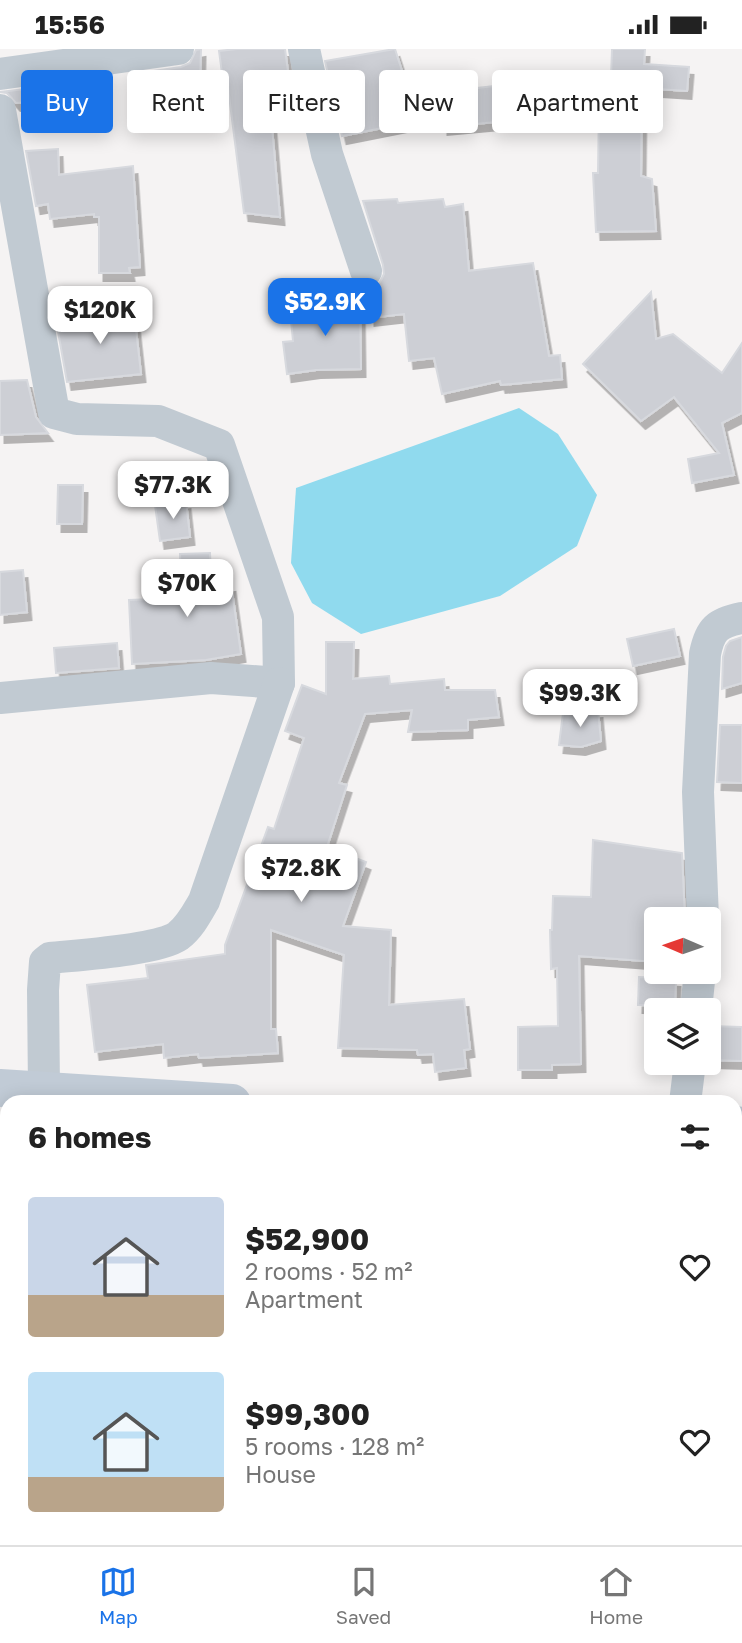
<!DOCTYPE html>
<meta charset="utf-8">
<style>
body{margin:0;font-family:"Golos Text",sans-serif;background:#f6f6f6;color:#222;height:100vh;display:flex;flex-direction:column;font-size:26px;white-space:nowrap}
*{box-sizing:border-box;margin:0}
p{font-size:23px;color:#767676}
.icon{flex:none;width:38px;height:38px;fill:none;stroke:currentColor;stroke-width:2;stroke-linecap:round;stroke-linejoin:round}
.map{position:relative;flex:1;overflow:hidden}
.details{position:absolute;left:0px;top:1046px;width:742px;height:450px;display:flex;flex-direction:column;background:#fff;border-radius:21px 21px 0 0;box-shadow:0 4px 18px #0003}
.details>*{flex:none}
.banner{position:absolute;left:21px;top:21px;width:700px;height:63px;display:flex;gap:14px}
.needle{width:46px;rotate:272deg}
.controls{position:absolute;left:644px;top:858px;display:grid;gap:14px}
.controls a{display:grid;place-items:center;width:77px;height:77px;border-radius:7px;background:#fff;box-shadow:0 4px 18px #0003;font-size:35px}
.price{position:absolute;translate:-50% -60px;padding:0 16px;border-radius:14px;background:#fff;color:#222;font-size:23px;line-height:46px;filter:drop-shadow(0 2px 4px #0008)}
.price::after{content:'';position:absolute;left:50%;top:42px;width:21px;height:16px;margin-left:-10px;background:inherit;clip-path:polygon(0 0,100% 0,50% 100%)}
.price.on{background:#1a73e8;color:#fff}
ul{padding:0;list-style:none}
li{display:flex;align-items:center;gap:21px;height:175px;padding:0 28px}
li span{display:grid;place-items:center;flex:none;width:196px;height:140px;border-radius:7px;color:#555}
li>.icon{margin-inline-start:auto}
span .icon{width:84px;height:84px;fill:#fffc;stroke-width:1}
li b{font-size:30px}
h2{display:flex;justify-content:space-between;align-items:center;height:84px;padding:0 28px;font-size:30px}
.pill{padding:0 24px;border-radius:7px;background:#fff;box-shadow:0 4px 18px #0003;font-size:24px;line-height:63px}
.pill.on{background:#1a73e8;color:#fff}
.status{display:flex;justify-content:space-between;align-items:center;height:49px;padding:0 35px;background:#fff;direction:ltr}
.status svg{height:19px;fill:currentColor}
.dock{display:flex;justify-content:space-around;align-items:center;height:98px;border-top:2px solid #e0e0e0;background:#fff;font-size:19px;color:#767676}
.dock a{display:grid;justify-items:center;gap:4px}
.dock .on{color:#1a73e8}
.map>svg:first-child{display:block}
</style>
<div class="status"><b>15:56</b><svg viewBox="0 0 49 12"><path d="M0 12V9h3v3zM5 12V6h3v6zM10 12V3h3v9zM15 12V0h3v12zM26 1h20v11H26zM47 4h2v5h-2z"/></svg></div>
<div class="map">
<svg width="742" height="1496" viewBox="0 0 742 1496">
<defs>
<filter id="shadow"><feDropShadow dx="4.5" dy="8" stdDeviation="0" flood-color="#0004"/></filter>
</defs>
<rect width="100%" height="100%" fill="#f5f3f3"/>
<!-- green -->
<path fill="#c3f1d5" d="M735,1425L742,1427V1496H22L23,1489H735Z"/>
<!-- water -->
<path fill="#90daee" d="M519,359L558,385L597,446L577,497L500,547L361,585L312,554L291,514L296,439Z"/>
<!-- building -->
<g fill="#cdcfd5" stroke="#d7d9de" stroke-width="2" filter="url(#shadow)">
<path d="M201,0L200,35L150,44L146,23L181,18L190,14L196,1Z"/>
<path d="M237,0H285L289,30L268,33L280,168L244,164L227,31L223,32L219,2Z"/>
<path d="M395,0L418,72L342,87L325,12Z"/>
<path d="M612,0H645L644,15L689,18L687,42L642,39L641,127L652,130L656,182L596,183L593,124H598L599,54L546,56V72H507L443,78L442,43L522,34V26L545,25V29L611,28Z"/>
<path d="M50,37L51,51L16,54L7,44L0,43Z"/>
<path d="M58,100L59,126L133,117L140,218L129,219L130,224H99V168H94V165L50,170L48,155L36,157L26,102Z"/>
<path d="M397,150L398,154L443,150L445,158L463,155L469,222L533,214L549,307L560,306L562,330L501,336L500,332L442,345L434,309L409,312L404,265L370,269L368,240L379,235L384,225L383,216L363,152Z"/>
<path d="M651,243L656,290L673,285L722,324L742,294V364L722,374L734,426L692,434L688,410L719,404L674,348L641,372L583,315Z"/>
<path d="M329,251H360L361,320L316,321L287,325L283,293L293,292L290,261L330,257Z"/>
<path d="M134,262L141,325L67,333L56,271Z"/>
<path d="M27,331L36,368L48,384L0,386V332Z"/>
<path d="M58,436H83L82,475H57Z"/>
<path d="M186,452L190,488L160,492L155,456Z"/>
<path d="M210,504L211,523L217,522L218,537L231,535L241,605L206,611L132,615L129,551L182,549L180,505Z"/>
<path d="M23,521L27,563L0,566V523Z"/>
<path d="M674,580L680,607L633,617L627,590Z"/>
<path d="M742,588V634L722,640L723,608L726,597L730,592Z"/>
<path d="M326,593H354L353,630L389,627L390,635L444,630L445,641H495L499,668L468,671V681L408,683L412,661L365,665L339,734L347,736L327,798L366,813L343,877L391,881L389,956L464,950L470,1000L464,1001L466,1019L435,1023L433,1005L418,1006L417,1001L338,999L344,906L271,881V980H276L278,1004L199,1009L198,1005L164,1009L163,995L95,1003L87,936L148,929L146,916L225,905V896L268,778L274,780L304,689L285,682L302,636L326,645Z"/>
<path d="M117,594L119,619L56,624L54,599Z"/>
<path d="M598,661L601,692L581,698L559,696L563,664Z"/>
<path d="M720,676H742V734L717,733Z"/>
<path d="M593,791L682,804L685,870H656V913L579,907L581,1015L552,1016V1021H518V978L558,977L557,919L551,920L550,881H552L553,847L591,848Z"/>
<path d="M639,928L676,930L675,957L638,956Z"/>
<path d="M709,977L742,978V1012L709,1011Z"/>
</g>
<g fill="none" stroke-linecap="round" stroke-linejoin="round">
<!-- minor -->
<g stroke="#c1cad2" stroke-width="32">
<path d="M304,0L327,105L366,222"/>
<path d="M0,25L178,0"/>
<path d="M0,61L54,364L77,370L158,372L219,396L278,568L279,634L211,629L0,649"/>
<path d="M703,870L698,743L705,605C710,580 717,574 742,569"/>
<path d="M696,961L700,922"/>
<path d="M44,1041L43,941L45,913L50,909C78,906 158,901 178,887C190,878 197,864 204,852L279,634"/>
<path d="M685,1054L690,1013"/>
</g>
<!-- secondary -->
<g stroke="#c1cbd6" stroke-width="38">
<path d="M0,1039L232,1054"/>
<path d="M735,1076L742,1077"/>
</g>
</g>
</svg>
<div class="controls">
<a><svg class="needle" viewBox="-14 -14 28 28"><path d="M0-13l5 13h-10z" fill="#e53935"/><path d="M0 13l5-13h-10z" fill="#767676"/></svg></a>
<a><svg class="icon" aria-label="layers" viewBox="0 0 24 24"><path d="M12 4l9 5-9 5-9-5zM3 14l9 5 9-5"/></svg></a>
</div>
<b class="price on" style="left:325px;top:289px">$52.9K</b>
<b class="price" style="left:100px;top:297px">$120K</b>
<b class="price" style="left:173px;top:472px">$77.3K</b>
<b class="price" style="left:187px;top:570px">$70K</b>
<b class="price" style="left:580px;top:680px">$99.3K</b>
<b class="price" style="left:301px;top:855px">$72.8K</b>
<div class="banner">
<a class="pill on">Buy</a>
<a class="pill">Rent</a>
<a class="pill">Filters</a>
<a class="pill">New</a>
<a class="pill">Apartment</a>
</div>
<section class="details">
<h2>6 homes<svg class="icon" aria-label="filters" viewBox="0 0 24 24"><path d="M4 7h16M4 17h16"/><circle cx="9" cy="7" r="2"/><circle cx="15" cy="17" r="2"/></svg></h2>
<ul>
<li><span style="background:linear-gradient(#c9d6e8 70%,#b9a48a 0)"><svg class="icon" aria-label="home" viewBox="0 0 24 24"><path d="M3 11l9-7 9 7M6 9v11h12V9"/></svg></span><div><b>$52,900</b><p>2 rooms · 52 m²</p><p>Apartment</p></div><svg class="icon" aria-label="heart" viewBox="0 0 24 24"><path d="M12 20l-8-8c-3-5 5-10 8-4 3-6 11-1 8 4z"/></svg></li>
<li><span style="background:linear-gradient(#bfe0f5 75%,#b9a48a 0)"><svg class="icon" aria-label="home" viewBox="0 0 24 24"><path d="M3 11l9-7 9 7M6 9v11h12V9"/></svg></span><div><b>$99,300</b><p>5 rooms · 128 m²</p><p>House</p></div><svg class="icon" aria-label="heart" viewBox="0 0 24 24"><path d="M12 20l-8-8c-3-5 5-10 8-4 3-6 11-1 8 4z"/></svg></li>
</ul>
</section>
</div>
<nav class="dock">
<a class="on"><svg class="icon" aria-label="map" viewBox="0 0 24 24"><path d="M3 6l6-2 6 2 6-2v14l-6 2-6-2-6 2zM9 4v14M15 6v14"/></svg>Map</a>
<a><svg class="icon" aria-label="saved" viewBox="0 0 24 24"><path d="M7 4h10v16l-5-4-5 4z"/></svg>Saved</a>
<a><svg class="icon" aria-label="home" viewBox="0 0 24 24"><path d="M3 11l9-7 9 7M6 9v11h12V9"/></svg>Home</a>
</nav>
